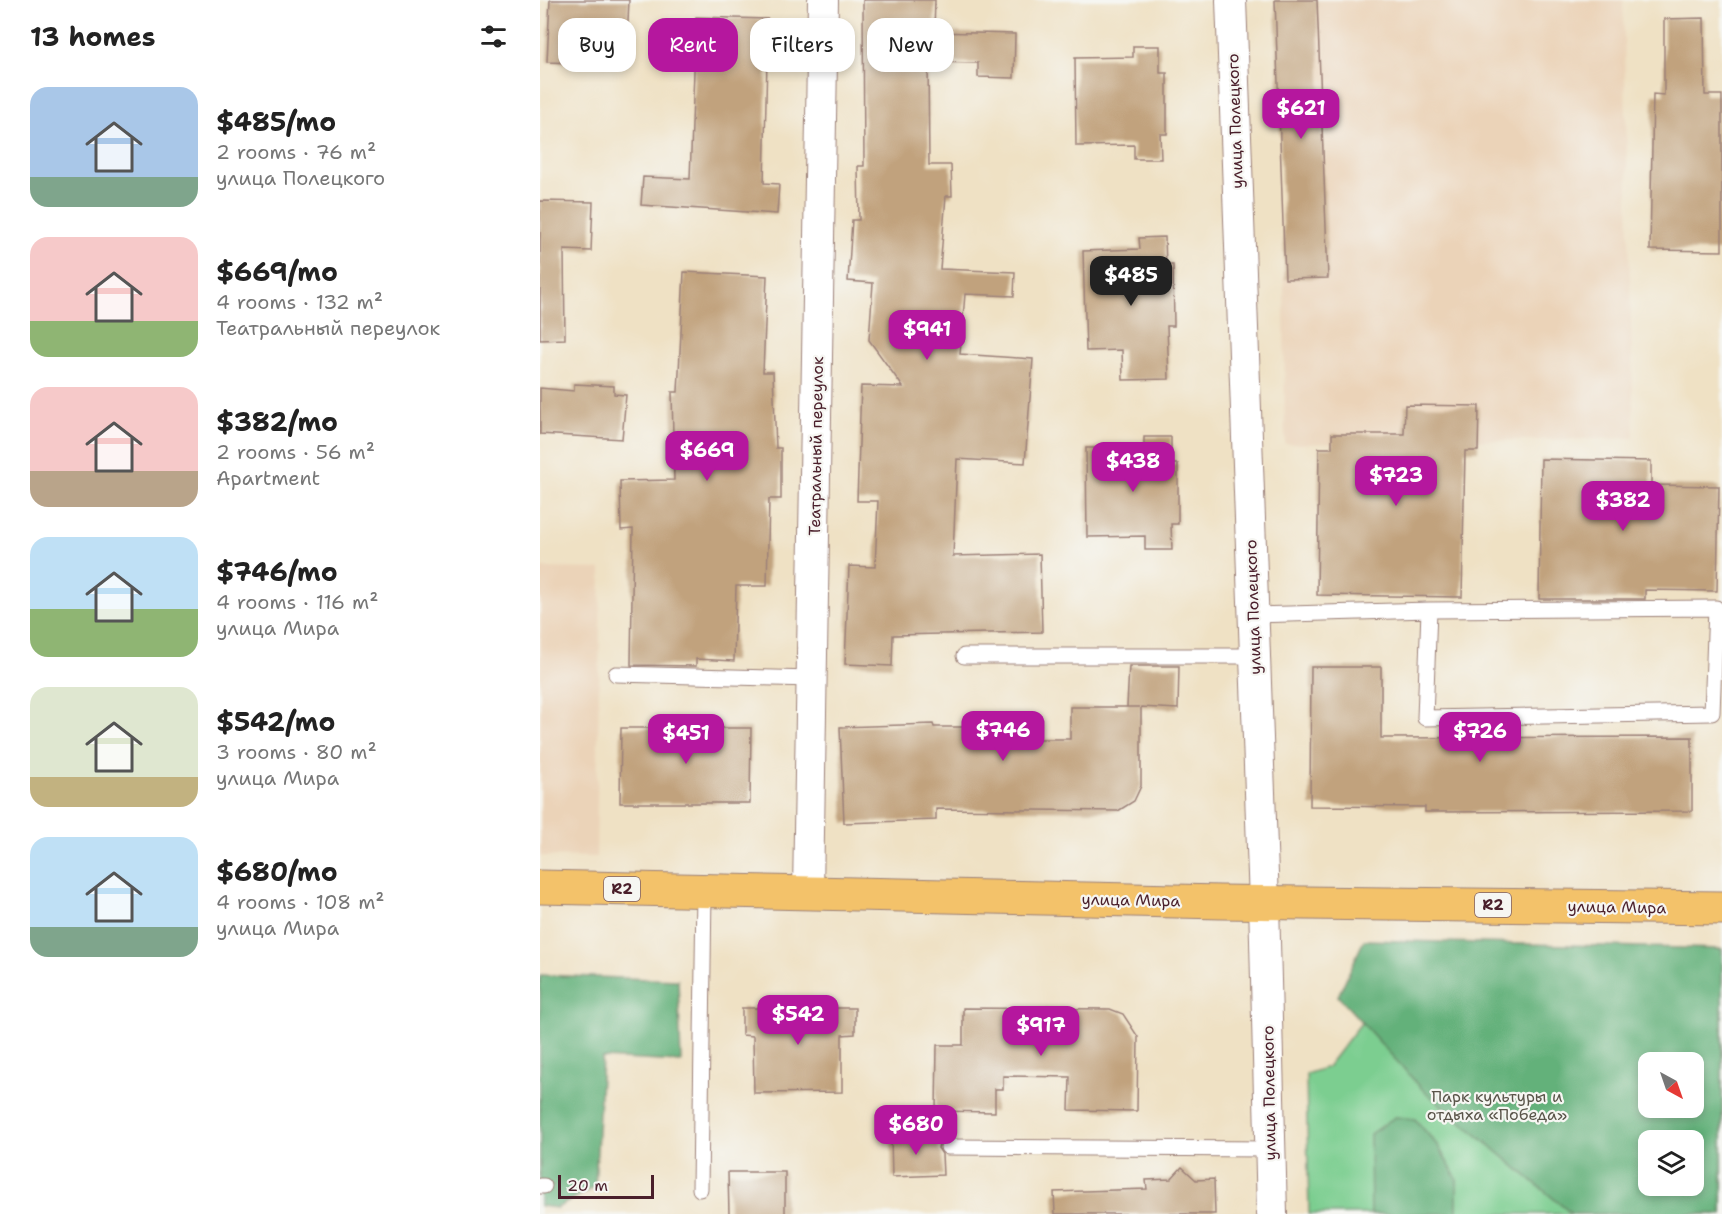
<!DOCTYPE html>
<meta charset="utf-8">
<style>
body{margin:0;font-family:"Shantell Sans",sans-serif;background:#f2f2f2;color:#222;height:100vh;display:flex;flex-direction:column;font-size:22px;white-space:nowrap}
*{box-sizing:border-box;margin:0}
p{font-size:20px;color:#767676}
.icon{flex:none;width:33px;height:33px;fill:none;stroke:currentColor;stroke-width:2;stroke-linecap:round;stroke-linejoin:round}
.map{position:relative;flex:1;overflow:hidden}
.panel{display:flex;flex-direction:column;background:#fff;width:540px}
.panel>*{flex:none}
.banner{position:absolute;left:18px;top:18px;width:570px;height:54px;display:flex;gap:12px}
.needle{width:39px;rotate:140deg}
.buttons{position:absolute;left:1098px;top:1052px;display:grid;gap:12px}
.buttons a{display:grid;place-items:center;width:66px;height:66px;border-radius:12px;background:#fff;box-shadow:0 3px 9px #0003;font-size:30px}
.scale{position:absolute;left:18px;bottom:15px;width:96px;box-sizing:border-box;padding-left:6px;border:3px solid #4a1f2b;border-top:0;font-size:16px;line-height:21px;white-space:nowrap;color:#4a1f2b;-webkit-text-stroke:4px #f6f6f2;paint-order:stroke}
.price{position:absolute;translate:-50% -51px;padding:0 14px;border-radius:12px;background:#b5179e;color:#fff;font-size:20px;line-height:39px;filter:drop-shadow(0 2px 3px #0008)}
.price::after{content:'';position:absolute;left:50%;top:36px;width:18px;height:14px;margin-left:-9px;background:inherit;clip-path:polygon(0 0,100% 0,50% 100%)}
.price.current{background:#222;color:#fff}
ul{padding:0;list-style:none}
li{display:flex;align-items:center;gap:18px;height:150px;padding:0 30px}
li span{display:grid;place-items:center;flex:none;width:168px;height:120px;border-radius:18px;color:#555}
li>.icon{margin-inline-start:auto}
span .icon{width:72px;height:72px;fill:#fffc;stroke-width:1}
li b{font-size:26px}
h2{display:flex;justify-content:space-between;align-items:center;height:72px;padding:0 30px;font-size:26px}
.tag{padding:0 21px;border-radius:18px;background:#fff;box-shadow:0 3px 9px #0003;font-size:21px;line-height:54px}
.tag.current{background:#b5179e;color:#fff}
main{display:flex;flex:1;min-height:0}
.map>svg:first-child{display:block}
</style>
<main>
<section class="panel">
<h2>13 homes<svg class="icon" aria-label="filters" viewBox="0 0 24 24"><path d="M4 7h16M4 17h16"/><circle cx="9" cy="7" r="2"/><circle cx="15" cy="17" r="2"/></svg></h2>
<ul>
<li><span style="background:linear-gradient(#a9c7e8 75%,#7fa58c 0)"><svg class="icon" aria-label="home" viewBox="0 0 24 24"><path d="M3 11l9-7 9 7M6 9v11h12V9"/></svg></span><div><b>$485/mo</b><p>2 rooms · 76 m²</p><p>улица Полецкого</p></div></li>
<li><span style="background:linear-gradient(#f6c9c9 70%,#8fb573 0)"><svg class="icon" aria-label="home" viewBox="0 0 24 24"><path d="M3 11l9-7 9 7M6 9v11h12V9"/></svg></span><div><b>$669/mo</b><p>4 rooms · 132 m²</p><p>Театральный переулок</p></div></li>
<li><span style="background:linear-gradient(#f6c9c9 70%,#b9a48a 0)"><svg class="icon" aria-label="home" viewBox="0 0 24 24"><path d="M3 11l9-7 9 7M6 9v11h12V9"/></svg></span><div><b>$382/mo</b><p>2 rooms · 56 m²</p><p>Apartment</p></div></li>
<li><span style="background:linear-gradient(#bfe0f5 60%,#8fb573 0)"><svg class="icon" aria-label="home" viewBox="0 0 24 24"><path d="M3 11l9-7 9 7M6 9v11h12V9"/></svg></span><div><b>$746/mo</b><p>4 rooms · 116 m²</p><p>улица Мира</p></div></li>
<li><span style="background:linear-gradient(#dfe7d0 75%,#c2b280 0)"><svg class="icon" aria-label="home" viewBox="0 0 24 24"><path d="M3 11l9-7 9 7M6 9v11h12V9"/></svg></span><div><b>$542/mo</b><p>3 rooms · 80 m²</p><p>улица Мира</p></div></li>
<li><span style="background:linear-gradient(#bfe0f5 75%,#7fa58c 0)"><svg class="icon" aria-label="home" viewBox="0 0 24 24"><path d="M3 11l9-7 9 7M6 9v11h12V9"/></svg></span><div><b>$680/mo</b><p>4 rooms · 108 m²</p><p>улица Мира</p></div></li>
</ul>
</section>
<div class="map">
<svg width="1182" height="1214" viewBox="0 0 1182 1214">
<rect width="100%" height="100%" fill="#f6f6f2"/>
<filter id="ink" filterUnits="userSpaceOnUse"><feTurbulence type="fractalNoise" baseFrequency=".0167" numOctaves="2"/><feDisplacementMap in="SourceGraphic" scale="12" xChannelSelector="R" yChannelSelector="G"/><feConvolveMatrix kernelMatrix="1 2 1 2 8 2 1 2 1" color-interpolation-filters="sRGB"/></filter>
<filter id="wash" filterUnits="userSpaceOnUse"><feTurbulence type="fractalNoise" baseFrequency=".008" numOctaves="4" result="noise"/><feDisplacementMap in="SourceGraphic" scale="24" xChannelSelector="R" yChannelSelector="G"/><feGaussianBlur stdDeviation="1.35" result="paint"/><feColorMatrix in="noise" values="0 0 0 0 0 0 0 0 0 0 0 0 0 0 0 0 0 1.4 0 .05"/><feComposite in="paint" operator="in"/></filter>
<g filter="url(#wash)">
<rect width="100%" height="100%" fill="#efe1c4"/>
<!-- built -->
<g fill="#ebd3b8">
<path d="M742,0H1083L1094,438L745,444Z"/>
<path d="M0,568L61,569L56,857L0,856Z"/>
</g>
<!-- green -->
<path fill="#7bce90" stroke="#62765e" stroke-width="1.5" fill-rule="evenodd" d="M1182,1000V1214H769L766,1074L787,1067L825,1018ZM1108,1062H1154V1107H1108ZM1108,1140H1154V1185H1108Z"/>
<!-- forest -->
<g fill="#64b17a" stroke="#576852" stroke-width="1.5" fill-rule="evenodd">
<path d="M824,940L1182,949V1214H1032L882,1089L798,996ZM1108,1062H1154V1107H1108ZM1108,1140H1154V1185H1108Z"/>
<path d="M0,975L138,980L141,1062L62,1058L55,1187L17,1208L0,1206Z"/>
<path d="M855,1117L875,1119L898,1146L917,1179V1214H831L830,1134Z"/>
</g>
<g id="blocks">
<!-- building -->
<g fill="#c1a27d">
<path d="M10,0H89L86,65L7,62Z"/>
<path d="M323,0H395L394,32L475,34L474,78L438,77V63L388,62L389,165H411L412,196H406L400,269L475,272L474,296L425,294L420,354L493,359L485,463L417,459L413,556L500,554L502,632L353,635L352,666L305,664L309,566L335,567L338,501H317L321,386L363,387L329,340L333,283L308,281L312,220H319L318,166H324Z"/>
<path d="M735,0H777L788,278L745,279Z"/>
<path d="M156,17L228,19L224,183L239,184L237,214L101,205L103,177L150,179Z"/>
<path d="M1164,18L1165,95H1182V251L1110,250L1113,94L1124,95V19Z"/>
<path d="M593,46H620V73H627V134H620L621,159H594V145L536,146L535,58L593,57Z"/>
<path d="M0,201L53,202L51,251L24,250L25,339L0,340Z"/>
<path d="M625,237L626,265H633L634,326H627L629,379L583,380L582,350L546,351L543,251L600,249L599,238Z"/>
<path d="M144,272L227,276L223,372H233L236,448H241V499H229L227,586H196L194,661L156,659V666L91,665L93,529L81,530L80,481L134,480L132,392H138Z"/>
<path d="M34,384L74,386V394L86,395L82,439L0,434V388L34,391Z"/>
<path d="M865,405L939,406L938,451H925L922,597L777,595L779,448H792V434H864Z"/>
<path d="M604,437H631V464H638V524H631L632,550H605V536L547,537L546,448H604Z"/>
<path d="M1001,459L1111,461V485L1179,486L1177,591L1105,590V599H999Z"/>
<path d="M589,666H639L638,709L601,707V786L594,801L578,811L396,809V820L304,823L300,727L393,724L394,727H470V739H530V707H599H587Z"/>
<path d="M771,667H841V738L1152,737V811L885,812V807L770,806Z"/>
<path d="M81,728H211L210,803H80Z"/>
<path d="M290,1001V1008H315V1034L302,1035V1092L214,1093L213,1036L202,1035V1008H230V1002Z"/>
<path d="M423,1008L570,1009L583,1014L598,1037L597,1111L529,1110L530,1077L463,1076V1089H455V1112L396,1111L397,1045H423Z"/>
<path d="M401,1135L398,1148L402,1154L403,1175L352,1177L351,1137Z"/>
<path d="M642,1167L656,1180L674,1179L675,1214H515L514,1192L607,1189L606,1180L631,1179Z"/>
<path d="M188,1172H245V1214H189Z"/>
</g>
</g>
</g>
<g filter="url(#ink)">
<use href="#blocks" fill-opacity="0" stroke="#9c8078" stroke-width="1.5"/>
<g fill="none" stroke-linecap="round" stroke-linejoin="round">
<!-- service casing -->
<g stroke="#9c8078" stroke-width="17">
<g id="service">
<path d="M714,615L889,610L1176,608L1172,713L885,718L889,610"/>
<path d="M424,656H715"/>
<path d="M76,674L272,679"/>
<path d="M408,1147L730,1149"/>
<path d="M0,1186H4"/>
<path d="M160,1189L164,890"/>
</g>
</g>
<!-- minor casing -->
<g stroke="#9c8078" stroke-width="32">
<g id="minor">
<path d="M691,0L724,902L732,1214"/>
<path d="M268,892L283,0"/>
</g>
</g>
<!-- primary casing -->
<g stroke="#9c8078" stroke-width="35">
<path id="primary" d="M0,887L681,902L1182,908"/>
</g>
<!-- service -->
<use href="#service" stroke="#fff" stroke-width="15"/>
<!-- minor -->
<use href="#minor" stroke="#fff" stroke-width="30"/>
<!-- primary -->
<use href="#primary" stroke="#f3c26a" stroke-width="33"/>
</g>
</g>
<g text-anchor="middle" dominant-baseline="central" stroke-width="4.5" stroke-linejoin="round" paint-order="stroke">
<!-- shield labels -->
<g fill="#f6f6f2" stroke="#7e6067" stroke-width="1.5">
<rect x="64" y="877" width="36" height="24" rx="4.5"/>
<rect x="935" y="893" width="36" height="24" rx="4.5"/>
</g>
<g font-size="15" font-weight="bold" fill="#4a1f2b">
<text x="82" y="889">R2</text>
<text x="953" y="905">R2</text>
</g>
<!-- street labels -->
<g font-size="16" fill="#4a1f2b" stroke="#f6f6f2">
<text transform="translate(695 121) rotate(-92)">улица Полецкого</text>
<text transform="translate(276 446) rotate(-89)">Театральный переулок</text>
<text transform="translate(713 607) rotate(-92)">улица Полецкого</text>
<text transform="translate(591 900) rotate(1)">улица Мира</text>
<text transform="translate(1077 907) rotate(1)">улица Мира</text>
<text transform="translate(729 1093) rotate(-91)">улица Полецкого</text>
</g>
<!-- park labels -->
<g font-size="16" fill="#595449" stroke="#f6f6f2">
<text x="957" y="1096">Парк культуры и<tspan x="957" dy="18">отдыха «Победа»</tspan></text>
</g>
</g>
</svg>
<div class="buttons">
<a><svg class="needle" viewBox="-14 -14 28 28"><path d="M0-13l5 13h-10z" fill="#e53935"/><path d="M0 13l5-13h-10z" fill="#767676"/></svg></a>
<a><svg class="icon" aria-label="layers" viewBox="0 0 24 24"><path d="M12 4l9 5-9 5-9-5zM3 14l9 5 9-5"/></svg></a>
</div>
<div class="scale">20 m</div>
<b class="price" style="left:761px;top:140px">$621</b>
<b class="price current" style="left:591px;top:307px">$485</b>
<b class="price" style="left:387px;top:361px">$941</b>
<b class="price" style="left:167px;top:482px">$669</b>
<b class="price" style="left:593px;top:493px">$438</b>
<b class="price" style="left:856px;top:507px">$723</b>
<b class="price" style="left:1083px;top:532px">$382</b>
<b class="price" style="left:463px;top:762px">$746</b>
<b class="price" style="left:940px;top:763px">$726</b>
<b class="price" style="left:146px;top:765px">$451</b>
<b class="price" style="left:258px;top:1046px">$542</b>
<b class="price" style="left:501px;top:1057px">$917</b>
<b class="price" style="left:376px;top:1156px">$680</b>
<div class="banner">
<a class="tag">Buy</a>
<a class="tag current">Rent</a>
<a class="tag">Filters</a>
<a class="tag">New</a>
</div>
</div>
</main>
